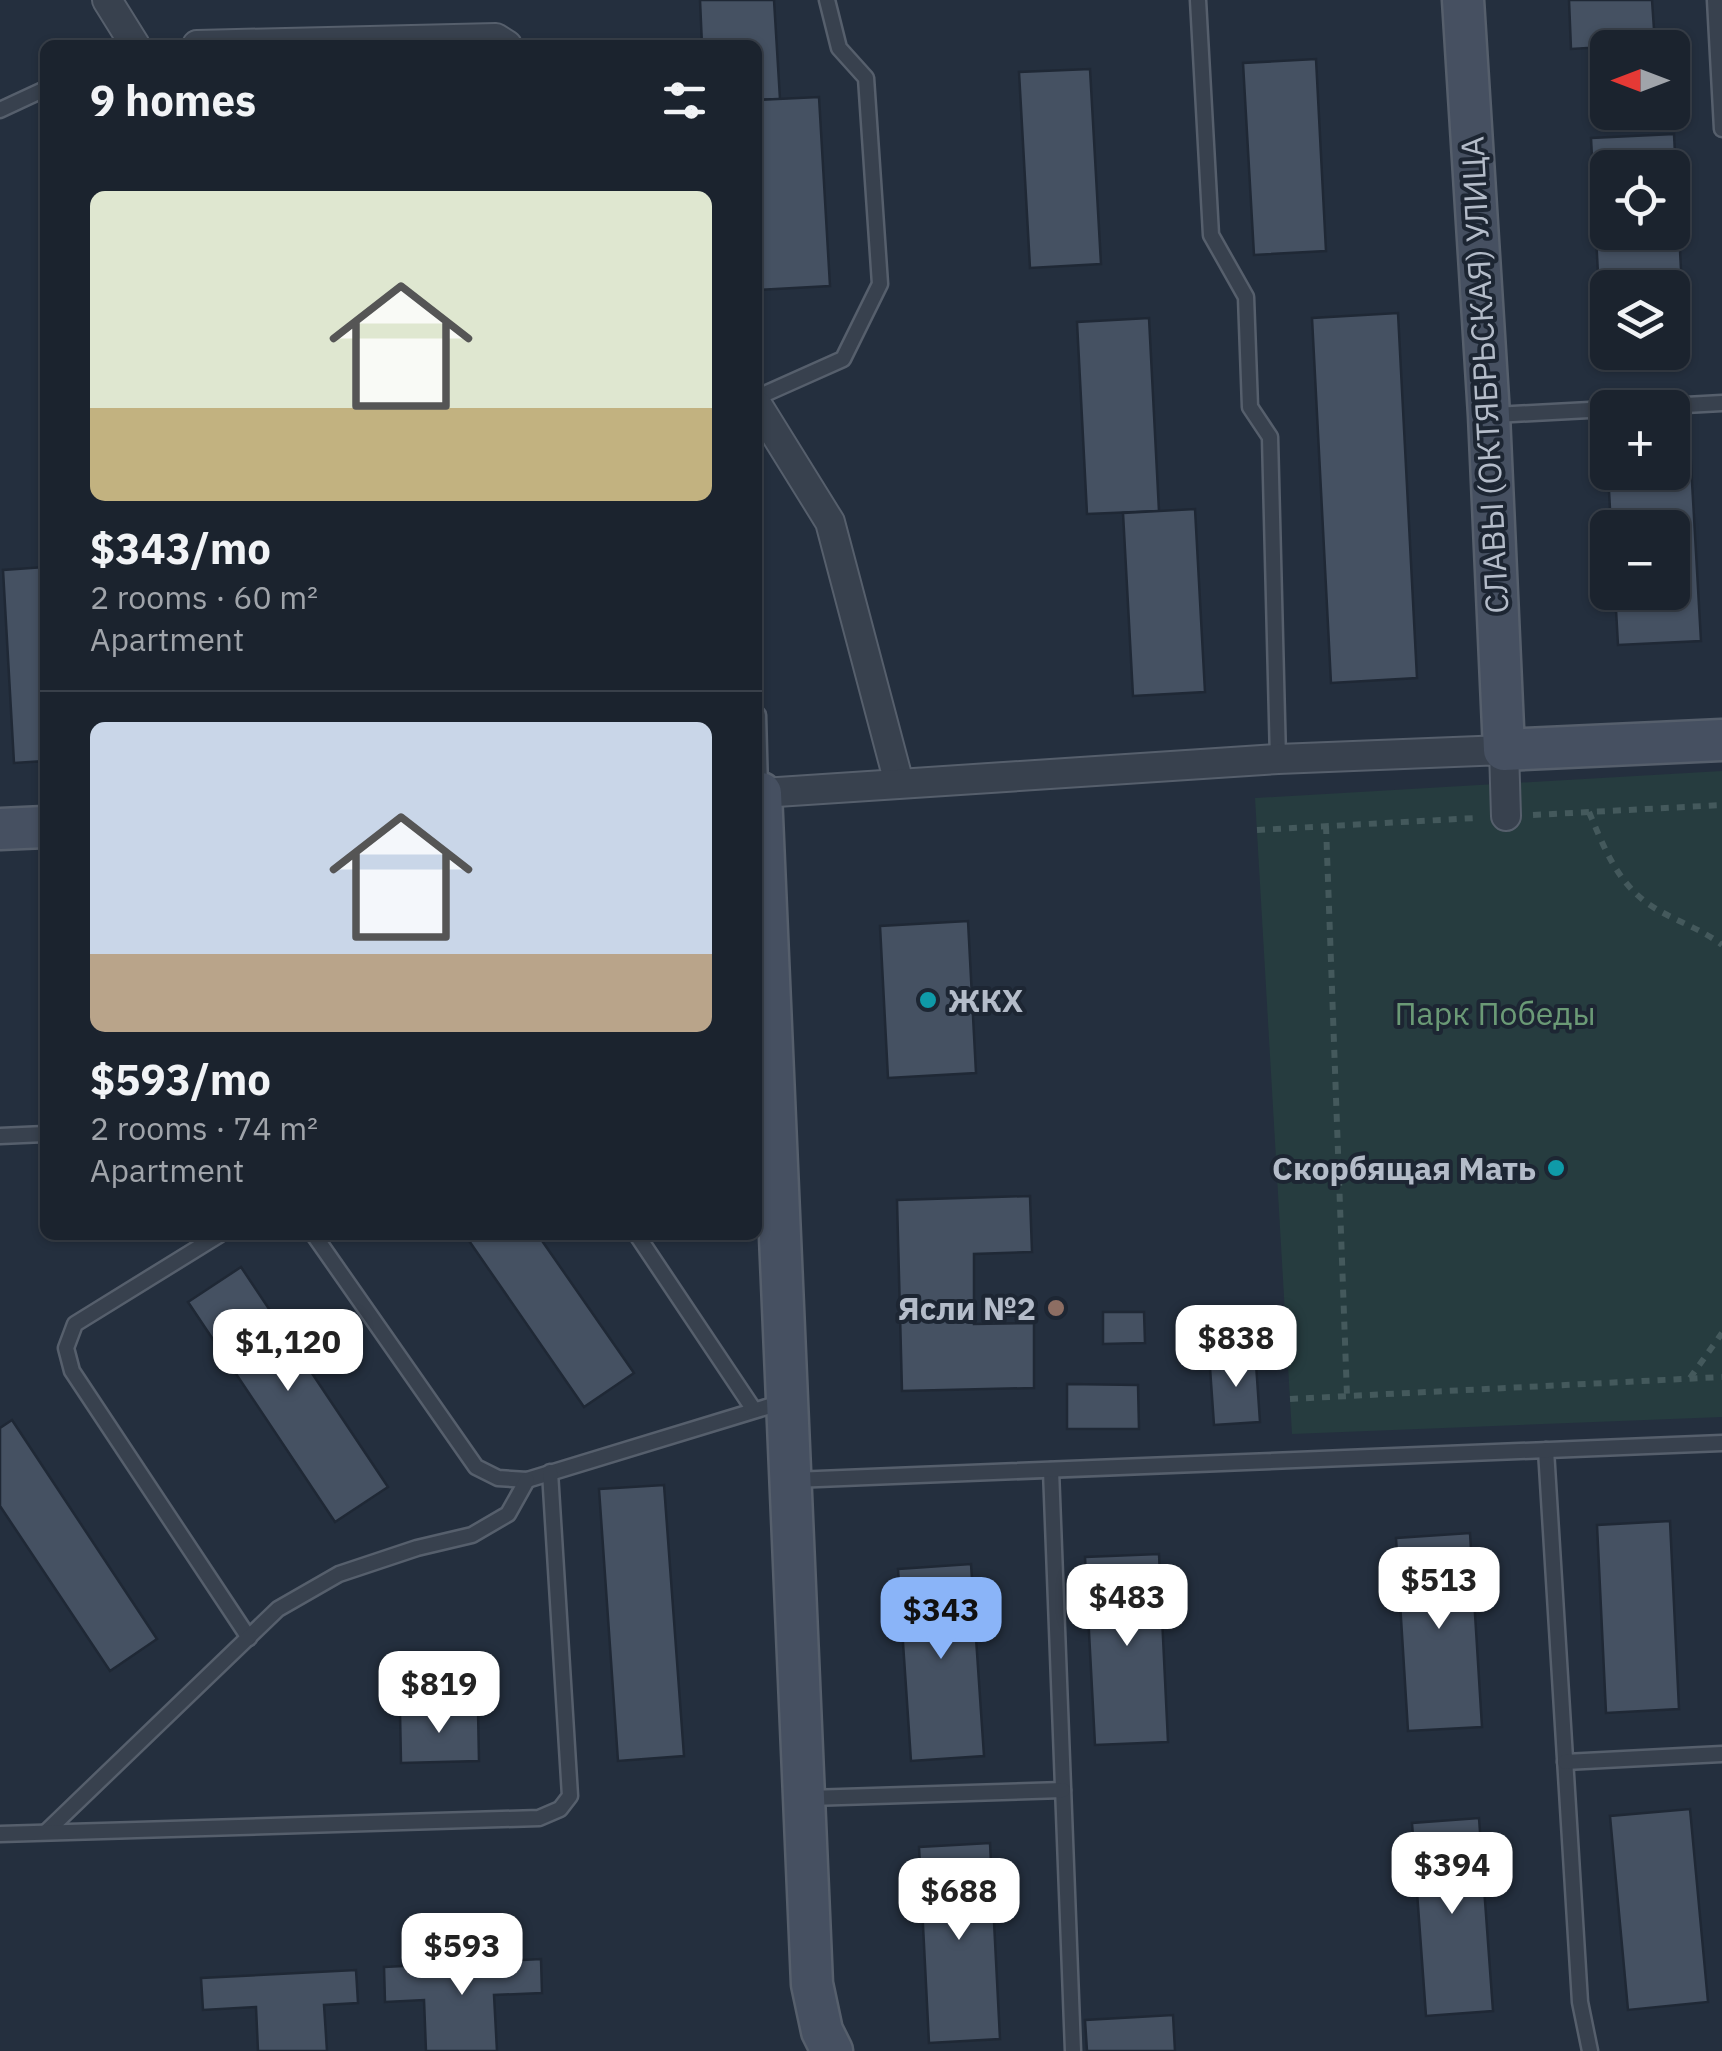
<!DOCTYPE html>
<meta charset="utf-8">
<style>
body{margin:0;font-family:"IBM Plex Sans",sans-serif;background:#282f3a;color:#f1f3f6;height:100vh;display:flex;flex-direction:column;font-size:38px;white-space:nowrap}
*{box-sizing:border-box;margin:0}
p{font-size:32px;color:#a0a4aa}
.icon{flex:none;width:55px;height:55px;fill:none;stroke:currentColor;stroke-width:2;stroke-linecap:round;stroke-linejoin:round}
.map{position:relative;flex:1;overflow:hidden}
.details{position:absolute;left:40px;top:40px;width:722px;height:1200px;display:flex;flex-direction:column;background:#1b232e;border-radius:15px;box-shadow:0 2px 8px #0004,0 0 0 2px #39404a}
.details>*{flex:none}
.needle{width:65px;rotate:270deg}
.buttons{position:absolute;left:1590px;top:30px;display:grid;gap:20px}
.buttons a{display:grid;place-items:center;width:100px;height:100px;border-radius:15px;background:#1b232e;box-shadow:0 2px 8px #0004,0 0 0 2px #39404a;font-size:50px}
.price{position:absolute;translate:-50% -85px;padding:0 22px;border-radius:20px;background:#fff;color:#222;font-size:32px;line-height:65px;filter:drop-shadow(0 2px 5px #0008)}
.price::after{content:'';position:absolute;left:50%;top:60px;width:30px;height:22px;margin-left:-15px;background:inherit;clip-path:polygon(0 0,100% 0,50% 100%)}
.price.active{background:#8ab4f8;color:#111}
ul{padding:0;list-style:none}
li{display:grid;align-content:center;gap:20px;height:530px;padding:0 50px}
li+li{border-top:2px solid #39404a}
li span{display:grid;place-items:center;height:310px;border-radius:15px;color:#555}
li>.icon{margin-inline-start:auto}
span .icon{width:180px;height:180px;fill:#fffc;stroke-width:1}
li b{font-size:42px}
h2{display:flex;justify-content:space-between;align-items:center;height:120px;padding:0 50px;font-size:42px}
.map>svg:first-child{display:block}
</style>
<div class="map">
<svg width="1722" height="2051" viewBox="0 0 1722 2051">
<rect width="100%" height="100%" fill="#242f3e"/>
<!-- green -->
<path fill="#263c3f" d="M1722,771V1417L1292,1434L1255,798Z"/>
<!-- building -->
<g fill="#455162" stroke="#1f2835" stroke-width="2.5" fill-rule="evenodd">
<path d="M700,0H774L780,99L758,100V45H702Z"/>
<path d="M1569,0H1652L1655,44L1571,49Z"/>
<path d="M1316,59L1326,251L1254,255L1243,63Z"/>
<path d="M1090,69L1101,264L1030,268L1019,72Z"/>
<path d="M819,97L830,286L758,290V100Z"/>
<path d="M1674,134L1684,328L1672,329V288H1608V332L1601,333L1591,138ZM1608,168H1672V232H1608Z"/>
<path d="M1398,313L1417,678L1331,683L1312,318Z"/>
<path d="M1149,318L1159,511L1087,514L1077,322Z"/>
<path d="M1690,446L1701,641L1618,645L1615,592H1672V528H1611L1608,472H1672V447Z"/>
<path d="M1195,509L1205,692L1133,696L1123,513Z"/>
<path d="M45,567V761L14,763L3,570Z"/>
<path d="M968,921L976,1073L888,1078L880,926Z"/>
<path d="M1030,1196L1032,1252L974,1254V1324L1034,1323V1388L902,1391L897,1200Z"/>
<path d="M465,1235H538L634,1373L584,1407Z"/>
<path d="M241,1267L388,1487L335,1522L188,1302Z"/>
<path d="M1103,1312H1144L1145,1343L1103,1344Z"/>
<path d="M1255,1349L1260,1422L1214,1425L1210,1368L1229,1367L1228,1350Z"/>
<path d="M1067,1384L1138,1385L1139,1429H1067Z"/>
<path d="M12,1420L157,1639L110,1671L0,1506V1428Z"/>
<path d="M664,1485L684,1756L618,1761L599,1489Z"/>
<path d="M1670,1521L1679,1709L1606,1713L1597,1525Z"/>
<path d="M1470,1533L1482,1727L1408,1731L1396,1538Z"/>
<path d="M1159,1554L1168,1742L1095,1745L1085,1557Z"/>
<path d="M971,1564L984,1756L911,1761L898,1569Z"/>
<path d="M478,1710L479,1761L401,1763L400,1712Z"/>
<path d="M1690,1809L1708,2002L1628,2010L1610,1816Z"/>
<path d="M1479,1818L1493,2011L1426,2016L1412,1823Z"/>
<path d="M990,1843L1000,2039L929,2043L919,1847Z"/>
<path d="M541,1959L542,1993L494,1995L497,2051H426L424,2000L385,2002L384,1967Z"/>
<path d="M356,1970L358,2003L324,2005L327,2051H258L256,2007L203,2010L201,1978Z"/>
<path d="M1173,2015L1175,2051H1087L1085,2020Z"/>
</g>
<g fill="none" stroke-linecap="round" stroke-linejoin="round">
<!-- lane casing -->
<g stroke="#565f6c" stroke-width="19">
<g id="lane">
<path d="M1198,0L1211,235L1246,297L1250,407L1270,437L1278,759"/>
<path d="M1715,0L1722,129"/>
<path d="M0,110L45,89"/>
<path d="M758,397L843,359L880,284L866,78L839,48L827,0"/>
<path d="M1631,408L1722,403"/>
<path d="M1495,415L1608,409"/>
<path d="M758,715L760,789"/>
<path d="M0,1136L45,1134"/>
<path d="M219,1235L75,1324L66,1348L72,1371L249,1638"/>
<path d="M314,1235L476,1467L498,1478L527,1480L783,1402"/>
<path d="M637,1235L754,1410"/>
<path d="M1546,1450L1580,2002L1590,2051"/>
<path d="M1051,1470L1073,2051"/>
<path d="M793,1480L1722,1443"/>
<path d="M1565,1762L1722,1754"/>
<path d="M809,1798L1063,1790"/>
<path d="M46,1832L278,1609L339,1574L417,1548L472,1535L508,1514L527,1480"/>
<path d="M0,1834L539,1818L560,1809L570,1796L550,1472"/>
</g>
</g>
<!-- street casing -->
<g stroke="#565f6c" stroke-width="32">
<g id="street">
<path d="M107,0L135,45"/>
<path d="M197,45L496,38L507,45"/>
<path d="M758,406L830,522L899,783"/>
<path d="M761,793L1278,759L1504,750L1506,816"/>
</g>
</g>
<!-- secondary casing -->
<g stroke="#565f6c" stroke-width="45">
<g id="secondary">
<path d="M1463,0L1489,415L1504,750L1722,740"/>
<path d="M758,793H761L812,1984L822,2031L832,2051"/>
<path d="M0,829L45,827"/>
</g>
</g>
<!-- path -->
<g stroke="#44595c" stroke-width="6" stroke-dasharray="8 8" stroke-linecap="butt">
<path d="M1589,812C1604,847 1616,880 1647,903C1671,920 1699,927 1722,945"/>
<path d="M1533,815L1722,805"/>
<path d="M1326,826L1347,1396"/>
<path d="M1257,830L1476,818"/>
<path d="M1690,1378L1722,1333"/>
<path d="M1290,1399L1722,1377"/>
</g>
<!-- lane -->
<use href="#lane" stroke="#38414e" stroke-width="14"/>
<!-- street -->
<use href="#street" stroke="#38414e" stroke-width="28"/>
<!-- secondary -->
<use href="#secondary" stroke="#465061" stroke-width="40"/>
</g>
<!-- markers -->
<g fill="#0f9aa8" stroke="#1d2633" stroke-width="4">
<circle cx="928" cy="1000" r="10"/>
<circle cx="1556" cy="1168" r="10"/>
</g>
<circle fill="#8d6e63" stroke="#1d2633" stroke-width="4" cx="1056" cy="1308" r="10"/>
<g text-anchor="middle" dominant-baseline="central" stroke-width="8" stroke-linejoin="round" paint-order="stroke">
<!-- street labels -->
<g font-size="32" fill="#b4bcc9" stroke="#1d2633">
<text transform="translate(1484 375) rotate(-93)">СЛАВЫ (ОКТЯБРЬСКАЯ) УЛИЦА</text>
</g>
<!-- poi labels -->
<g font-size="32" font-weight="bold" fill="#b4bcc9" stroke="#1d2633" text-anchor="end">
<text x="948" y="1000" text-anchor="start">ЖКХ</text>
<text x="1536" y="1168">Скорбящая Мать</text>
<text x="1036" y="1308">Ясли №2</text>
</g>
<!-- park labels -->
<g font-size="32" fill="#6b9a76" stroke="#1d2633">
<text x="1495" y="1013">Парк Победы</text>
</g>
</g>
</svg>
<div class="buttons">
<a><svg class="needle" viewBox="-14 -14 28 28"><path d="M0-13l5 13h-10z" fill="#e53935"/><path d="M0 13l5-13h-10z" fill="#a0a4aa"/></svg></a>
<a><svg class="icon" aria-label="locate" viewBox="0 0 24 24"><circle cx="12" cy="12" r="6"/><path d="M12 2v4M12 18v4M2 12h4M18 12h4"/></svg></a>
<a><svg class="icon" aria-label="layers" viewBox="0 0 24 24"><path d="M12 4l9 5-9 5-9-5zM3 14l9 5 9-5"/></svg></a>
<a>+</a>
<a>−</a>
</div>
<b class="price" style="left:1236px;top:1390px">$838</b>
<b class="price" style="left:288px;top:1394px">$1,120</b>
<b class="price" style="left:1439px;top:1632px">$513</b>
<b class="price" style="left:1127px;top:1649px">$483</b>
<b class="price active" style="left:941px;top:1662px">$343</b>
<b class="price" style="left:439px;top:1736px">$819</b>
<b class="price" style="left:1452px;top:1917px">$394</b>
<b class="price" style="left:959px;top:1943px">$688</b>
<b class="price" style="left:462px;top:1998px">$593</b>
<section class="details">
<h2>9 homes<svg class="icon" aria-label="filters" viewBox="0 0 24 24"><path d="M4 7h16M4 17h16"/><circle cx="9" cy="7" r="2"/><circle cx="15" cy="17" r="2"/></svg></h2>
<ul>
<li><span style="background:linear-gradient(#dfe7d0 70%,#c2b280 0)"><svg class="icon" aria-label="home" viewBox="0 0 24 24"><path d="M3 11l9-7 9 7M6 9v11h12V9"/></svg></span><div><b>$343/mo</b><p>2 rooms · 60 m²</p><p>Apartment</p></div></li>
<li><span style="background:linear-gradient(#c9d6e8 75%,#b9a48a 0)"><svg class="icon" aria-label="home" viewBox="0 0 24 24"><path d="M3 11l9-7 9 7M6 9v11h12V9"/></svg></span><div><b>$593/mo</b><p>2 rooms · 74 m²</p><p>Apartment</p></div></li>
</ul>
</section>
</div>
